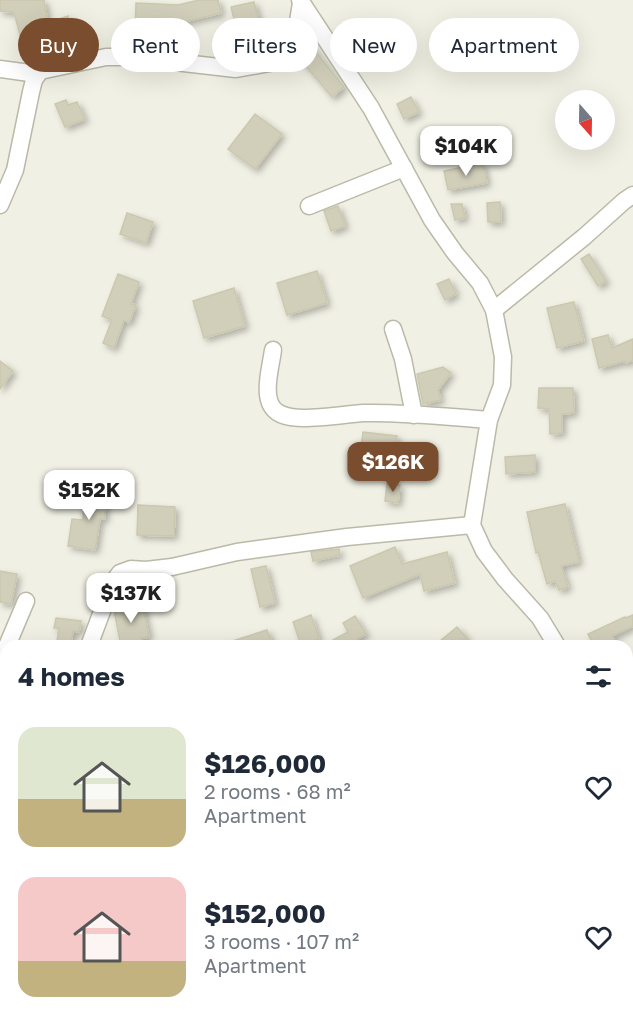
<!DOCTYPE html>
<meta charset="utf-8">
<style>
body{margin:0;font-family:"Golos Text",sans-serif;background:#f6f6f7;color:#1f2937;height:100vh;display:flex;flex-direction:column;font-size:22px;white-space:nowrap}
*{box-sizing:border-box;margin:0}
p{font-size:20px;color:#747a83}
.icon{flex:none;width:33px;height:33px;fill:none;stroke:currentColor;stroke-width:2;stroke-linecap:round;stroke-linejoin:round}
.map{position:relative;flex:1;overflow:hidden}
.details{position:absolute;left:0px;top:640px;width:633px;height:386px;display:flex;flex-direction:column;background:#fff;border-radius:18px 18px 0 0;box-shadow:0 6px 24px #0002}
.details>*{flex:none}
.banner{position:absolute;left:18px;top:18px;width:597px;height:54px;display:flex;gap:12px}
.needle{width:39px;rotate:160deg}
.fabs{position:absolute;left:555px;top:90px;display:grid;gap:12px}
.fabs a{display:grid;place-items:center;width:60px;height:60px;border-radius:50%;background:#fff;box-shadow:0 6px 24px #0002;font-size:30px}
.price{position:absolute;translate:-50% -51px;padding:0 14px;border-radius:12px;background:#fff;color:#222;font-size:20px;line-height:39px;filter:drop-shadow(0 2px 3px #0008)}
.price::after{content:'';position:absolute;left:50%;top:36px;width:18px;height:14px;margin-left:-9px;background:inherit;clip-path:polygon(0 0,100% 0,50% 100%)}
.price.current{background:#7a4d2e;color:#fff}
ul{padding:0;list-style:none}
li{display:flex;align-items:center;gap:18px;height:150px;padding:0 18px}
li span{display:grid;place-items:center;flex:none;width:168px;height:120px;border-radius:18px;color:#555}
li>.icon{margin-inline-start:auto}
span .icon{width:72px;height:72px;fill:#fffc;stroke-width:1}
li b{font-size:26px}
h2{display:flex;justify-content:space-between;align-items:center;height:72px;padding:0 18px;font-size:26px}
.chip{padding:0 21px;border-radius:27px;background:#fff;box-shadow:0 6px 24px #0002;font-size:21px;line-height:54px}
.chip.current{background:#7a4d2e;color:#fff}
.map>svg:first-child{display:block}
</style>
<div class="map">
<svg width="633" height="1025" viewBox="0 0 633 1025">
<defs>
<filter id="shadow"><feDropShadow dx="3.5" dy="3.5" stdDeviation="3" flood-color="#0004"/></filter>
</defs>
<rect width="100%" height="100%" fill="#f1f0e4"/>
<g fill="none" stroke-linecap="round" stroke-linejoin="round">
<!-- stream -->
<path stroke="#a4baea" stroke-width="4" d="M129,1020L132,1025"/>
</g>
<!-- building -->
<g fill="#d1cfba" stroke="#cbc8ae" stroke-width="1.5" filter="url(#shadow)">
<path d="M0,0H44L48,23L68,16L78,47L71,50L72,53L58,56L56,51L51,52L48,42L45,43L44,41L24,49L20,40L21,39L14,12L0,11Z"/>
<path d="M199,0H218L221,13L175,24L174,40L135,38L136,3L178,5Z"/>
<path d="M254,2L260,25L237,31L231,7Z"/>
<path d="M306,40L344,87L332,97L298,57L303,51Z"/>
<path d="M411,97L419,112L404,119L397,104Z"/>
<path d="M66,100L68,105L77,102L85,119L65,127L55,104Z"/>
<path d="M255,114L282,134L255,169L228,149Z"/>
<path d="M483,163L487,183L448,190L444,171Z"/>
<path d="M500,202L501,222H488L487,203Z"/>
<path d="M451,204H462L465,218L455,220Z"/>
<path d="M338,206L345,226L331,231L324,211Z"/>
<path d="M127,213L153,222L146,243L120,234Z"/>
<path d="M589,254L606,281L598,286L581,259Z"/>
<path d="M317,271L327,303L287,315L277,283Z"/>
<path d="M118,274L139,282L131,304L136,305L129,323L124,320L114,348L103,343L112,320L102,316Z"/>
<path d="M449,279L456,294L445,300L437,284Z"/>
<path d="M234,288L245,326L204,338L193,301Z"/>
<path d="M574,302L584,341L557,348L547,308Z"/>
<path d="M608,335L612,348L633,339V360L626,363L625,361L599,368L592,339Z"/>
<path d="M0,361L13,371L0,389Z"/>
<path d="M443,367L451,373L438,390L441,400L423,404L417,374Z"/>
<path d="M539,388H573L574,413L562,414V433L550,434L549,409L538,408Z"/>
<path d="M363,432L397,436L394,461L360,456Z"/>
<path d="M535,455V472L506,474L505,457Z"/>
<path d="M387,484L400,485L398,503L385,501Z"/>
<path d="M84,491L106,492L105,519H100L95,550L68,546L72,519L83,520Z"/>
<path d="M565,504L579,562L561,566L568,587L559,590L555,581L547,584L538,552L536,553L527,512Z"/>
<path d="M138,505L175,507L174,536L137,535Z"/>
<path d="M395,547L402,564L447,552L455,583L424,591L420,574L363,598L350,566Z"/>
<path d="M339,549L340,555L313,561L311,552Z"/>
<path d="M266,566L275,603L260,607L251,569Z"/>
<path d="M0,571L17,574L11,604L0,602Z"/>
<path d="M142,601L149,637L141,638L144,646H121L114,610L115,606Z"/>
<path d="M311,615L319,639L301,645L293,622Z"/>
<path d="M633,615V626L612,636L617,646H594L588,634L625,617L626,618Z"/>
<path d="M355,616L366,634L357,639L361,646H322L348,632L343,623Z"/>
<path d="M56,618L81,621L79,632L73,631L71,643L57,641L59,628H54Z"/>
<path d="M457,627L467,638L465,640L471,646H434Z"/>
<path d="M267,630L273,646H223V644Z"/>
</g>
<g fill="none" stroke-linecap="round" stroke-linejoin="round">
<!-- minor casing -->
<g stroke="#bbbaa8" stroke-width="19">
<g id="minor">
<path d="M300,0L371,108L432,220L455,253L480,283L494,310L503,357L502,385L489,420L472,525L484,551L505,579L540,618L557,646"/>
<path d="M0,69L37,74"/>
<path d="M0,205L15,170L31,92L34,80L40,71L106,57H131L236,69L275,62L285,57L294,45L301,3"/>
<path d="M309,206L404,168"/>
<path d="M494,310L584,237L624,201L633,195"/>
<path d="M393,329L403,359L414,415"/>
<path d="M273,350C271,367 260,400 277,412C289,420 309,418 323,417C337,416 350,414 364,413C406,412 448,417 489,420"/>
<path d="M7,646L26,601"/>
<path d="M89,646L113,582L120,573L131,569L146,570L172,567L237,552L347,537L472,525"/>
<path d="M0,665L6,650"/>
<path d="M627,736L633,731"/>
<path d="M627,873L633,875"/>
<path d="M0,895L6,893"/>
<path d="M627,1014L633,1017"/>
<path d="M539,1020V1025"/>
<path d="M494,1025L511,1020"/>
</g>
</g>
<!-- minor -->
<use href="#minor" stroke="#fff" stroke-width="16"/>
</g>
</svg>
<div class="fabs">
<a><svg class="needle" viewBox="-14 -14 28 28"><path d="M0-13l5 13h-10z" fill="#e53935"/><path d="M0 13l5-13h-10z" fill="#747a83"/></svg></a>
</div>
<b class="price" style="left:466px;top:177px">$104K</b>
<b class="price current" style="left:393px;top:493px">$126K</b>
<b class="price" style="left:89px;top:521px">$152K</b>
<b class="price" style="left:131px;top:624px">$137K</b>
<div class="banner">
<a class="chip current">Buy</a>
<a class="chip">Rent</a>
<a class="chip">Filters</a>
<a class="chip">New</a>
<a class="chip">Apartment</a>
</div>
<section class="details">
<h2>4 homes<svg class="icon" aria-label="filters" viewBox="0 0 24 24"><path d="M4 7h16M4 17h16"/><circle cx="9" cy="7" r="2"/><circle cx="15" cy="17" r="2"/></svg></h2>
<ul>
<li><span style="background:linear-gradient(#dfe7d0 60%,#c2b280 0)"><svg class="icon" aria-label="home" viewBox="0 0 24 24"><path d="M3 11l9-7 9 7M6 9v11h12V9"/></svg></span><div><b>$126,000</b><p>2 rooms · 68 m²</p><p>Apartment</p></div><svg class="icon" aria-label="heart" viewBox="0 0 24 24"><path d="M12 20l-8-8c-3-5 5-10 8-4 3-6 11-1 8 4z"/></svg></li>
<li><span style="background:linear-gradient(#f6c9c9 70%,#c2b280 0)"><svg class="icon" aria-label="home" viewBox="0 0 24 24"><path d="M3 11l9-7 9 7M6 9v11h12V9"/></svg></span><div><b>$152,000</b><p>3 rooms · 107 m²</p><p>Apartment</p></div><svg class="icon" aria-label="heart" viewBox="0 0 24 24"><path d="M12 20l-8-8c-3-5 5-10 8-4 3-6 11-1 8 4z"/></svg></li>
</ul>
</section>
</div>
